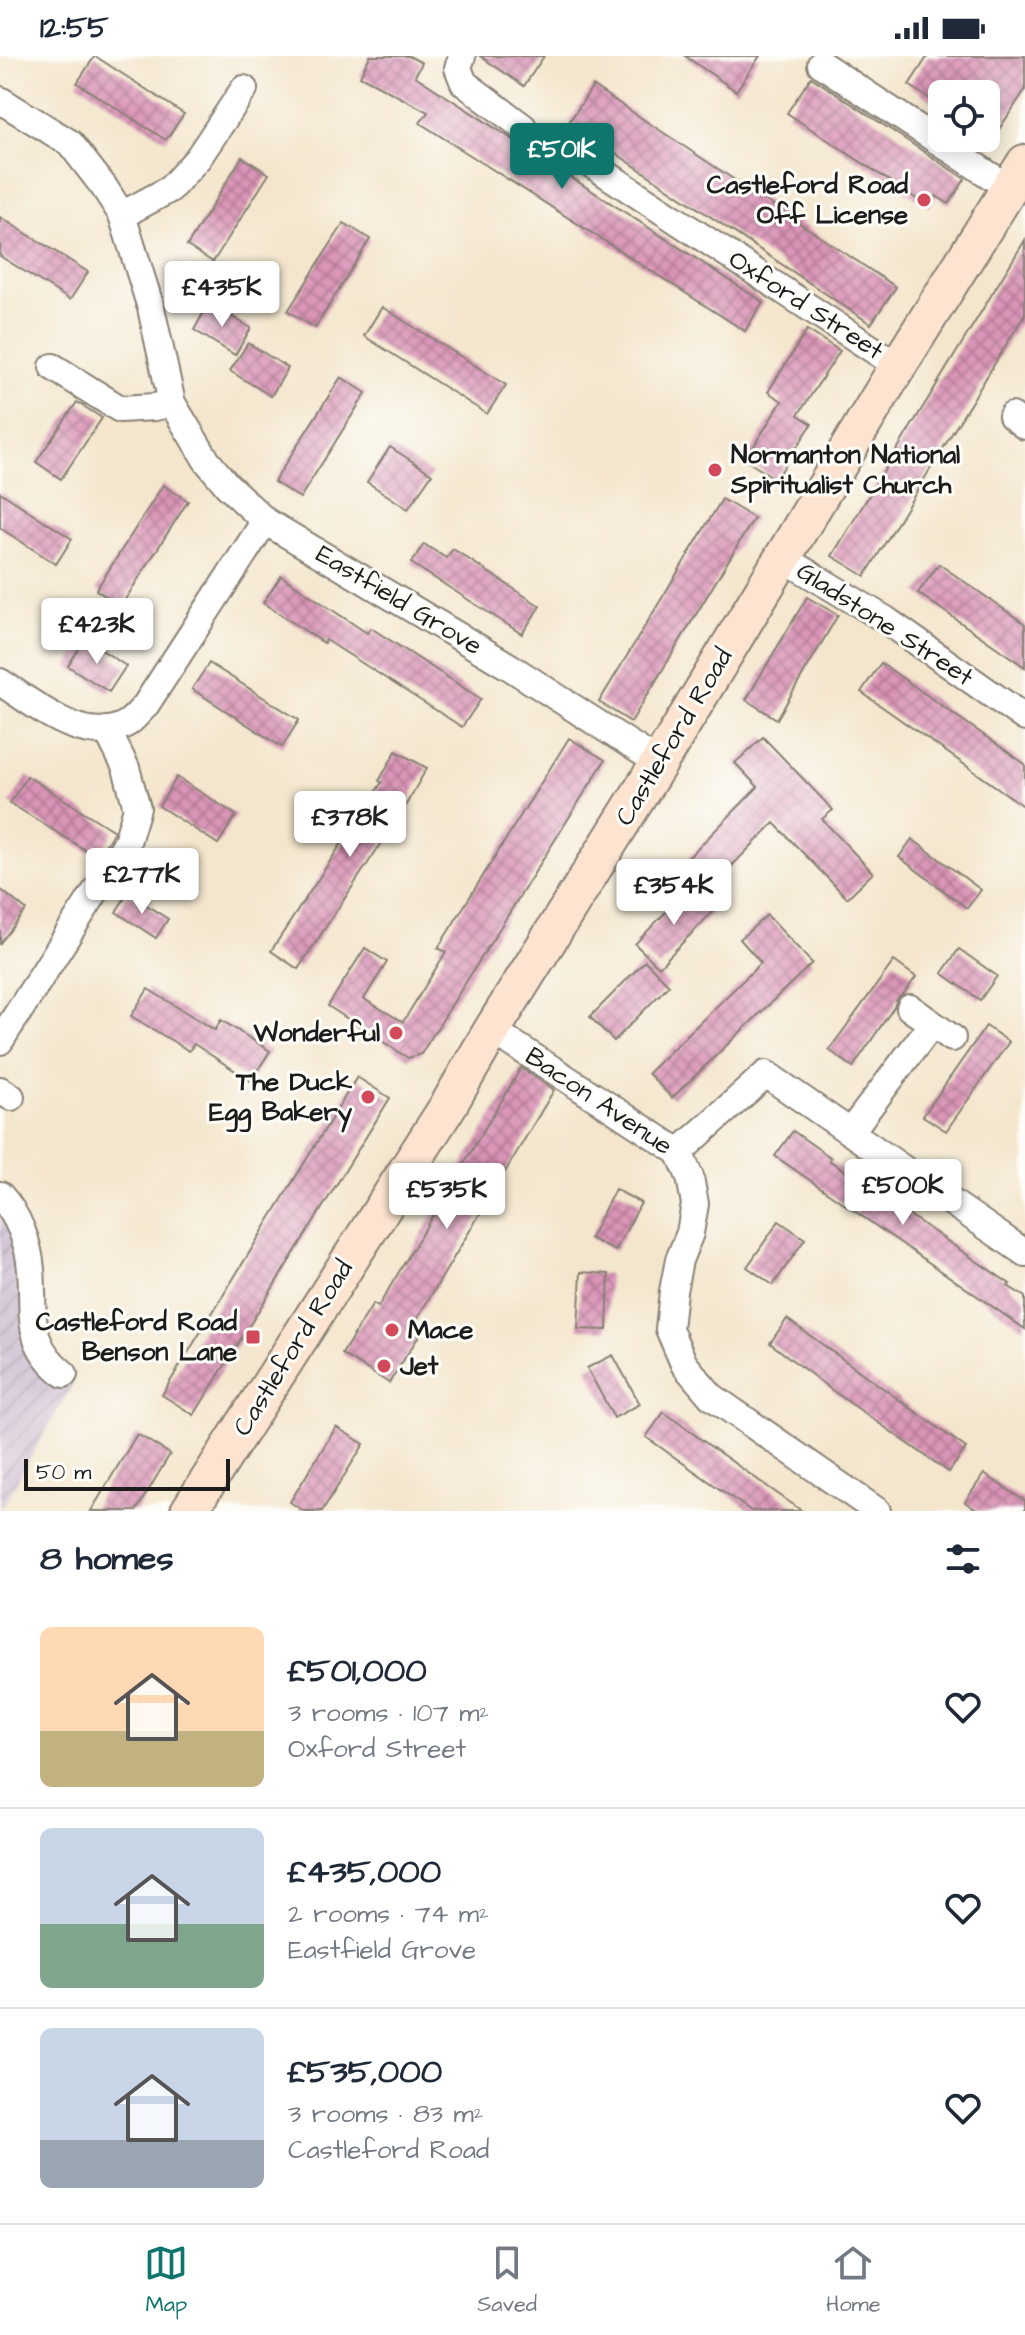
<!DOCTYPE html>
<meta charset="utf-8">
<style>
body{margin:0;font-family:"Architects Daughter",sans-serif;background:#f6f6f7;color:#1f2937;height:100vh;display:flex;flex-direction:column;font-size:30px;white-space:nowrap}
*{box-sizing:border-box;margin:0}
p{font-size:26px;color:#747a83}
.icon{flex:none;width:44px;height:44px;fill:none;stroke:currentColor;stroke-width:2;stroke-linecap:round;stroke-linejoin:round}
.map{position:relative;height:1455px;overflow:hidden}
.panel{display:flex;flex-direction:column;background:#fff;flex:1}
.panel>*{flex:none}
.controls{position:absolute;left:928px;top:24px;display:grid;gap:16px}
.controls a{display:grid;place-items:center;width:72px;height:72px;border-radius:12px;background:#fff;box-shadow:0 4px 20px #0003;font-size:40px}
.scale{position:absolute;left:24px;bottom:20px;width:206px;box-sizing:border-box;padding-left:8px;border:4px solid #1c1c1c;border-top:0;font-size:22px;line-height:28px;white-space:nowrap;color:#1c1c1c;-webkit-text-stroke:6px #fdfcf7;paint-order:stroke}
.price{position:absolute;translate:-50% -68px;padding:0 18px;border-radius:8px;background:#fff;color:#222;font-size:26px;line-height:52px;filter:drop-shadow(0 2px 4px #0008)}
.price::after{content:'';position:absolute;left:50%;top:48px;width:24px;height:18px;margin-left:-12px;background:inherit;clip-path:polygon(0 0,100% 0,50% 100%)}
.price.active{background:#0f766e;color:#fff}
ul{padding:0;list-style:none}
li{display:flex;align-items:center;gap:24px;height:200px;padding:0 40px}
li+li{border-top:2px solid #e0e1e3}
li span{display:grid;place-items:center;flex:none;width:224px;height:160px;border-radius:12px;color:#555}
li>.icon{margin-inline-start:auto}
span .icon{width:96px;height:96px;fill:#fffc;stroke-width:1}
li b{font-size:34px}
h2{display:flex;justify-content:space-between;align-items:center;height:96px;padding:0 40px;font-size:34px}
.status{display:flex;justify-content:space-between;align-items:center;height:56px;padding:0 40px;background:#fff;direction:ltr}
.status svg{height:22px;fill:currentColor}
.tab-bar{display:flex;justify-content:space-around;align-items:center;height:112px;border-top:2px solid #e0e1e3;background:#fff;font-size:22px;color:#747a83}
.tab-bar a{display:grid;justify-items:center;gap:4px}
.tab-bar .active{color:#0f766e}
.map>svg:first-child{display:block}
</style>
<div class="status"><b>12:55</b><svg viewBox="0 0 49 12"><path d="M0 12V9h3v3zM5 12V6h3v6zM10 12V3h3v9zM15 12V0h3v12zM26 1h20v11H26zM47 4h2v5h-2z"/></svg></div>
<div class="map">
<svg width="1025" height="1455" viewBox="0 0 1025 1455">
<defs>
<pattern id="industrial-furrows" width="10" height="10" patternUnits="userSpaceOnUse" patternTransform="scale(2)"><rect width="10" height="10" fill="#cebed2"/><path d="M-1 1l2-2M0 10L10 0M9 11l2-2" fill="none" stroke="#b0a3b4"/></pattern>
<pattern id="building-cross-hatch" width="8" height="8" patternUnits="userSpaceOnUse" patternTransform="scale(2)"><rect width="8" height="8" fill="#db95b8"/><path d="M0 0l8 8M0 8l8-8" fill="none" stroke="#b17995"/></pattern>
</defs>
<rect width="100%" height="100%" fill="#fdfcf7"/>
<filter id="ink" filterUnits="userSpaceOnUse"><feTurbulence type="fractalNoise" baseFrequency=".0125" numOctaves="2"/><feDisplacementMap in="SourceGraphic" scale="16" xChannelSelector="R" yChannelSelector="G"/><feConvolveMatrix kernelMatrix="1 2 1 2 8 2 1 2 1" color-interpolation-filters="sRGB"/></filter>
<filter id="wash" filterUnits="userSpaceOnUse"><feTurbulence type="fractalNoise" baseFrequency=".006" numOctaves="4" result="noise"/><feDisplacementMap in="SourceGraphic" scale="32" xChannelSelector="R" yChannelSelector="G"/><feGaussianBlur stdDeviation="1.8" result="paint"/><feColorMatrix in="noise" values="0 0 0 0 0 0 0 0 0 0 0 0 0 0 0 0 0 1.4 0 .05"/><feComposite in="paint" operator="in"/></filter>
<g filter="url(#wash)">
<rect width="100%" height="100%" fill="#f4e6cd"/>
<!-- industrial -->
<path fill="url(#industrial-furrows)" d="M0,1139L47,1304L74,1326L0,1454Z"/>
<g id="blocks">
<!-- building -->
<g fill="url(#building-cross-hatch)">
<path d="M95,0L184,58L166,84L77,27Z"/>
<path d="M370,0H409L422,7L415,20L763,246L745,275L420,67L428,56L360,20Z"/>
<path d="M480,0H544L524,30Z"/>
<path d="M685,0H760L736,35Z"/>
<path d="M928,0H1025V34L986,93V38H942V51L909,29Z"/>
<path d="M811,21L965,123L949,148L936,140L929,151L787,57Z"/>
<path d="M593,30L896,231L871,268L569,66Z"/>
<path d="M242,101L269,118L213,206L187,190Z"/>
<path d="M0,161L88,216L70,244L0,200Z"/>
<path d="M344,167L370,183L315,272L288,255Z"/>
<path d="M1025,184V258L865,520L832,500Z"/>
<path d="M209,247L251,272L235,299L194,274Z"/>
<path d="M382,251L506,329L487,358L364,280Z"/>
<path d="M807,274L840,295L798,359L812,368L776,423L745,404L782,345L768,336Z"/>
<path d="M248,287L288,312L271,340L230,315Z"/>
<path d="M341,321L366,337L300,442L274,426Z"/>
<path d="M77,346L102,362L61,423L36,406Z"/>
<path d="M390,391L432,418L408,453L367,426Z"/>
<path d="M163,429L188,445L121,550L96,534Z"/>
<path d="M0,436L72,483L56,508L0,472Z"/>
<path d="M722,443L754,462L631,666L599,646Z"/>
<path d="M424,488L446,502L453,493L540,550L522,578L411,507Z"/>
<path d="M939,508L1025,568V611L918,537Z"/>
<path d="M281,520L367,577L371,572L481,643L462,671L326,584L324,587L263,547Z"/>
<path d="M807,541L838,559L777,663L746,644Z"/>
<path d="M85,583L126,610L109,636L68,610Z"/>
<path d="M209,607L299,664L282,691L192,633Z"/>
<path d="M881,607L1025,708V751L861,636Z"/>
<path d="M763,681L833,754L822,763L873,817L847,842L774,767L704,838L678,812L758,731L735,707Z"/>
<path d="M569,682L605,704L421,998L408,1002L328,950L365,892L387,906L364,943L403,966L446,896L438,892Z"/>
<path d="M396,695L427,712L403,754L298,913L271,895L382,726L379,725Z"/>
<path d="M27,720L114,775L98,802L10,747Z"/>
<path d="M177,721L236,759L218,788L159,750Z"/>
<path d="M912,783L981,834L967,852L899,801Z"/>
<path d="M690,831L714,854L659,911L635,888Z"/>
<path d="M0,833L26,854L0,887Z"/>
<path d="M128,837L168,863L156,882L116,856Z"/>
<path d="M767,859L812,907L672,1042L648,1017L761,907L740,883Z"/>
<path d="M959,893L997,920L980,944L942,917Z"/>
<path d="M645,905L669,929L614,985L590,961Z"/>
<path d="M894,905L916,921L904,937L897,943L894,951L853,1011L829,994Z"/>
<path d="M148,933L215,974L221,964L270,995L251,1025L194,988L189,995L131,960Z"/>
<path d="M986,970L1009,986L946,1075L923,1060Z"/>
<path d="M521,1012L554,1034L411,1273L420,1278L389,1327L342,1298L373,1248L378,1251Z"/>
<path d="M357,1021L390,1042L194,1359L162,1339Z"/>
<path d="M793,1075L831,1102L829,1104L1010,1228L1008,1230L1025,1241V1273L775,1100Z"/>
<path d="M615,1133L641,1147L615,1195L590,1182Z"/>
<path d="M779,1165L805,1183L773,1229L747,1211Z"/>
<path d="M581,1216L609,1218L607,1274L578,1273Z"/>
<path d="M787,1263L966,1392L949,1416L833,1335L770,1287Z"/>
<path d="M613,1299L640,1348L614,1362L587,1312Z"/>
<path d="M664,1356L710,1390L802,1455H751L646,1381Z"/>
<path d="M336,1371L364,1388L322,1455H304L290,1446Z"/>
<path d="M137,1378L170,1398L148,1435L136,1455H91Z"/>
<path d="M984,1418L1025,1445V1455H978L965,1446Z"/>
</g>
</g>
</g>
<g filter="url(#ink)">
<use href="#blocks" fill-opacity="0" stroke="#888174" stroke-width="2"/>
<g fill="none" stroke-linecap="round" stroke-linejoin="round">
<!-- street casing -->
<g stroke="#888174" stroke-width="30">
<g id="street">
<path d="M462,0L458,12L464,27L523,71"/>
<path d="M821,8L1009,132"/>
<path d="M0,44L70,87L104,131L122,159L151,252L172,347L207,405L227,429L265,465L510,611L659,707"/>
<path d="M553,83L898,310"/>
<path d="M122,159L170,133L198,102L244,33"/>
<path d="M53,311L120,353L155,351L172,347"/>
<path d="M1012,360L1025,370"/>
<path d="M783,502L886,564L1025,662"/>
<path d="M0,626C34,647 84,692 126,668C133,664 139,656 145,650L265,465"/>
<path d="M910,952L952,982"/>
<path d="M492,974L679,1096L690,1121L695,1148L690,1177L679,1204L673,1235L669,1273L684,1308L711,1340L877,1455"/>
<path d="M0,985L127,786L137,752L126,712L107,674"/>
<path d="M0,1034L11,1041"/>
<path d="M851,1075L932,968"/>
<path d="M679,1096L766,1018L1025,1197"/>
<path d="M0,1139C18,1159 29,1187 31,1214C35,1259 24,1286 64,1318"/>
</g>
</g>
<!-- secondary casing -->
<g stroke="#888174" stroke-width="40">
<path id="secondary" d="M189,1455L448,1050L492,974L659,707L898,310L1025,107"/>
</g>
<!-- street -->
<use href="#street" stroke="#fff" stroke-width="26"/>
<!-- secondary -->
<use href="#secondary" stroke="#fde4d1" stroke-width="36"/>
</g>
</g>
<!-- markers -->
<g fill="#d1495b" stroke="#fdfcf7" stroke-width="3">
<circle cx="924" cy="144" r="8"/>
<circle cx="715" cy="414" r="8"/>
<circle cx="396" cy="977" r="8"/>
<circle cx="368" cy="1041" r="8"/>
<circle cx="392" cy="1274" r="8"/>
<rect x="245" y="1273" width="16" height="16" rx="4"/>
<circle cx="384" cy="1310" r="8"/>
</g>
<g text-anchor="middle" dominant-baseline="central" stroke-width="6" stroke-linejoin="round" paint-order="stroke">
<!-- poi labels -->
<g font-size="26" font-weight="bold" fill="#1c1c1c" stroke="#fdfcf7" text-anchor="end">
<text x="908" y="129">Castleford Road<tspan x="908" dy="30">Off License</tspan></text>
<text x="731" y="399" text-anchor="start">Normanton National<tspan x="731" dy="30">Spiritualist Church</tspan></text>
<text x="380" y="977">Wonderful</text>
<text x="352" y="1026">The Duck<tspan x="352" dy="30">Egg Bakery</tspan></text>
<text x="237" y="1266">Castleford Road<tspan x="237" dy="30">Benson Lane</tspan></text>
<text x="408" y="1274" text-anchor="start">Mace</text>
<text x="400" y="1310" text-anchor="start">Jet</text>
</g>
<!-- street labels -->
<g font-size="26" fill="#1c1c1c" stroke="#fdfcf7">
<text transform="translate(806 249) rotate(33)">Oxford Street</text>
<text transform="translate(399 544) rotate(31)">Eastfield Grove</text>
<text transform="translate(885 568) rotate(33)">Gladstone Street</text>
<text transform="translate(674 681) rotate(-59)">Castleford Road</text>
<text transform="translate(599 1045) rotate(34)">Bacon Avenue</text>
<text transform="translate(293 1292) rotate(-58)">Castleford Road</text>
</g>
</g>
</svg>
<div class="controls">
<a><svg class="icon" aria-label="locate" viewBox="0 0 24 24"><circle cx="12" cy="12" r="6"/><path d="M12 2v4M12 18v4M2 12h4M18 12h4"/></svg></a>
</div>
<div class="scale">50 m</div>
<b class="price active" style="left:562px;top:135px">£501K</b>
<b class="price" style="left:222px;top:273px">£435K</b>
<b class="price" style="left:97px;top:610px">£423K</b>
<b class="price" style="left:350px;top:803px">£378K</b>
<b class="price" style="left:142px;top:860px">£277K</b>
<b class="price" style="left:674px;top:871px">£354K</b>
<b class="price" style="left:903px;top:1171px">£500K</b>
<b class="price" style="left:447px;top:1175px">£535K</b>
</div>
<section class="panel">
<h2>8 homes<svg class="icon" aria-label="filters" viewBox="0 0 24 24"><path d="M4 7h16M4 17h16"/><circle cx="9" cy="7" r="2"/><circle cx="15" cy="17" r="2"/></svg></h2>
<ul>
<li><span style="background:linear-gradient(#ffd9b3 65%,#c2b280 0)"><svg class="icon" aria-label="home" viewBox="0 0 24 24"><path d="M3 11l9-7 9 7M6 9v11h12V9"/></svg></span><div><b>£501,000</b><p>3 rooms · 107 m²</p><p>Oxford Street</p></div><svg class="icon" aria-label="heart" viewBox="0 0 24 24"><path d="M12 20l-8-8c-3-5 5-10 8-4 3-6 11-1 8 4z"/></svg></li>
<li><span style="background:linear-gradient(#c9d6e8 60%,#7fa58c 0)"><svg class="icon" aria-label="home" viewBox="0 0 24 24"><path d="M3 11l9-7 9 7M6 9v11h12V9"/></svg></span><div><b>£435,000</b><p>2 rooms · 74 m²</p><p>Eastfield Grove</p></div><svg class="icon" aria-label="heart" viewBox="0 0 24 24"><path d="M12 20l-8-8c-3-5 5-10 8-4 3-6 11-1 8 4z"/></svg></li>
<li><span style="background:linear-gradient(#c9d6e8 70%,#9aa5b1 0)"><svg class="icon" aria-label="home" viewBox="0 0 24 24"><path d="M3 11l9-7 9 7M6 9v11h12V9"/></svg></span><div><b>£535,000</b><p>3 rooms · 83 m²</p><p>Castleford Road</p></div><svg class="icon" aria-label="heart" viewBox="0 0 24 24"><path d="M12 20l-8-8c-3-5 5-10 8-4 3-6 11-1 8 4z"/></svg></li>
</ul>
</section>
<nav class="tab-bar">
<a class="active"><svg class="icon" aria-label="map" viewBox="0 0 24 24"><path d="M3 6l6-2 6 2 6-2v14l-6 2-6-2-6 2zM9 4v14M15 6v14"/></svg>Map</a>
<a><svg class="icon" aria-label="saved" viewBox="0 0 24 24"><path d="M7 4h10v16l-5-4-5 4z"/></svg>Saved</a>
<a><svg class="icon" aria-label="home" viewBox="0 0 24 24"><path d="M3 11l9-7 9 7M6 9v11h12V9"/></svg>Home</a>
</nav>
